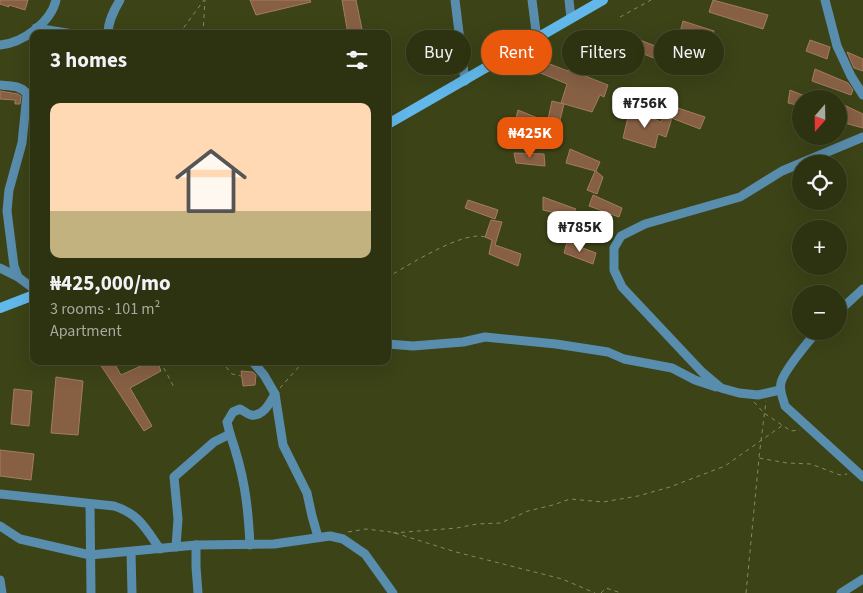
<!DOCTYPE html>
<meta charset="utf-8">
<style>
body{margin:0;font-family:"Source Sans 3",sans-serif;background:#353a1a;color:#f1f3f6;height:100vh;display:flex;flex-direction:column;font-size:19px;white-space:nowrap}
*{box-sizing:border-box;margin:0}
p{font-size:16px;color:#a7aa9f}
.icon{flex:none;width:28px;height:28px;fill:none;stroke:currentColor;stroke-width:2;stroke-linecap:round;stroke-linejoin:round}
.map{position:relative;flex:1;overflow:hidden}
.panel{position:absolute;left:30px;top:30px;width:361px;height:335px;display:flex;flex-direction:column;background:#2d3211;border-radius:10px;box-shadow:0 5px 20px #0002,0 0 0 1px #484d31}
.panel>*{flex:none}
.guide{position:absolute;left:406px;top:30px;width:381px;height:45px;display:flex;gap:10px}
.needle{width:32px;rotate:200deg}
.tools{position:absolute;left:792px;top:90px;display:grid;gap:10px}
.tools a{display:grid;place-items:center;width:55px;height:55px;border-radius:50%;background:#2d3211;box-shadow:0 5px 20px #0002,0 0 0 1px #484d31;font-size:25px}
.price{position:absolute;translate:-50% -42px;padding:0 11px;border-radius:10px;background:#fff;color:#222;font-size:16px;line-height:32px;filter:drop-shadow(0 1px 2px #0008)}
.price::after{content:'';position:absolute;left:50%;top:30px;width:15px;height:11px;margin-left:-8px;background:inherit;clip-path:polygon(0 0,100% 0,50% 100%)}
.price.active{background:#ea580c;color:#fff}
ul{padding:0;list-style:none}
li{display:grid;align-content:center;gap:10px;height:265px;padding:0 20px}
li span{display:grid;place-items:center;height:155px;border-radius:10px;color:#555}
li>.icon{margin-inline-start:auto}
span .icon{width:90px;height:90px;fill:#fffc;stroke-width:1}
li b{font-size:21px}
h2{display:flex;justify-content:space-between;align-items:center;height:60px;padding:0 20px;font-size:21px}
.tag{padding:0 18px;border-radius:22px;background:#2d3211;box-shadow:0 5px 20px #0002,0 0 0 1px #484d31;font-size:18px;line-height:45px}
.tag.active{background:#ea580c;color:#fff}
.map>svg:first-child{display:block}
</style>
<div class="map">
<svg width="863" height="593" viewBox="0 0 863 593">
<rect width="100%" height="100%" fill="#3c4317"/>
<!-- building -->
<g fill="#876044" stroke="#a47c5e">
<path d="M0,0H28L25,10L9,5V7L0,4Z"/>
<path d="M250,0H310L311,2L256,15Z"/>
<path d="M342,0H356L363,34H348Z"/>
<path d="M713,0L768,15L763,29L709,12Z"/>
<path d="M683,21L714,31L711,42L680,32Z"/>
<path d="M673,31L683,36L677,51L667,47Z"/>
<path d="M640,40L668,51L664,62L636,51Z"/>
<path d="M810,40L830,47L827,59L806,51Z"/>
<path d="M589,44L619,53L615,65L586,53Z"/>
<path d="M847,52L863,59V71L854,68Z"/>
<path d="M576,53L588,56L580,74L608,85L604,97L600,95L592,112L561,103L567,84L538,72L542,61L568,71Z"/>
<path d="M815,69L848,83L853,90L851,95L812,81Z"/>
<path d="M790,90L812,99H801V106L788,103Z"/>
<path d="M0,91L18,94L21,96L20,104H15V100L0,99Z"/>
<path d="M552,101L564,104L559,124L548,119Z"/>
<path d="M844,105L863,114V128L841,122Z"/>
<path d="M672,106L705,117L700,129L669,117Z"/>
<path d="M630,109L661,122L663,117L672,118L666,137L658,134L655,148L623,138Z"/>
<path d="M518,110L550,123L546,133L515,122Z"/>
<path d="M570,149L600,162L596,171L603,177L597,194L587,190L595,171L566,163Z"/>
<path d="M514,153L544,154L545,166L516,163Z"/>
<path d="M593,195L622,208L619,217L589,206Z"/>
<path d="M543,197L576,209L571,217L543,210Z"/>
<path d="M468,200L498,210L495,219L465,208Z"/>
<path d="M491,220L502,222L495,245L521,254L518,266L489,254L492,240L485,237Z"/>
<path d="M568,221L577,226L571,241L561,238Z"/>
<path d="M567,242L596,253L593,264L564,253Z"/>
<path d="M98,361H113L121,375L152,361H157L161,371L130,388L152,426L144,431Z"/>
<path d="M241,371L253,372L256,375L255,385L243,386Z"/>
<path d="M56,377L83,381L78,435L51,433Z"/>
<path d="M14,389L32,391L29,426L11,424Z"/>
<path d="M0,450L34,454L31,480L0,476Z"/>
</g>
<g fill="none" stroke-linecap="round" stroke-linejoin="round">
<!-- path -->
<g stroke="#838a65" stroke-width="1" stroke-dasharray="4 4" stroke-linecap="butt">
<path d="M620,17L651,0"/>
<path d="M179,34L204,0"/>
<path d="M203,34L205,0"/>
<path d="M388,279L393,274C412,263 465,230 485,237"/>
<path d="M160,361L175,389"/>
<path d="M221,361L232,374L241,376"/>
<path d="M280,388L304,361"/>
<path d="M754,402L764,413L791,431L800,430"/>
<path d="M759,457L766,401"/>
<path d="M348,532L366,529L391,532"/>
<path d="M393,533L457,528L477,524L501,523L528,511L553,505L570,499L603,502L638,496L670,487L725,466L783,425"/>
<path d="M395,533L456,552L562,579L595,593"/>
<path d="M601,593L606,588L621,593"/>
<path d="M746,593L759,458L787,463L811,464L840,475L847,474"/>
</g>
<!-- street -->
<g stroke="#598dad" stroke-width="9">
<path d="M455,0L465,81"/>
<path d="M532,0L537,39"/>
<path d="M569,0L571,18"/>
<path d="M825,0L837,46L851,76L863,95"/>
<path d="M36,28L73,34"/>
<path d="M108,34C108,21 114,10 120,0"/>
<path d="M0,45C23,43 51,22 56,0"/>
<path d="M0,85C10,86 21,85 27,94L22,143L9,190L7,211L14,266L18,277L34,289"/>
<path d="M0,268L18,277"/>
<path d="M839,311L863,289"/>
<path d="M818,331C810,339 783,372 781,383C779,390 783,398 785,406L863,477"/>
<path d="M388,344L413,346L463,342L485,337L556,344L608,352L624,359L672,368L695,380L716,387"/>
<path d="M252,361L264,375L275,394L283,445L307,493L312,516L318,537"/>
<path d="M780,390L758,395L739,393L721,388L702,372L622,287L614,270V248L621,236L645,224L740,197L782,171L863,137"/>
<path d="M230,434L227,422L233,412L240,409C244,411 247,414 251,415C263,417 270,403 275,394"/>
<path d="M0,494L114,506C138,513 146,529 160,549"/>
<path d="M90,504L91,593"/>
<path d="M0,526L20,539L90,555L196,545L274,544L330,536L343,539L365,554L393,593"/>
<path d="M196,545V567L198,593"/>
<path d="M176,547L178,519L174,477L214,442L230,434C244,474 248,503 250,545"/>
<path d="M131,552L132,593"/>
<path d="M0,580L2,593"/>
<path d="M841,593L863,579"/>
</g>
<!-- secondary -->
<g stroke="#62b8eb" stroke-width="10">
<path d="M388,124L603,0"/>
<path d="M0,308L34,295"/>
</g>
</g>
</svg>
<div class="tools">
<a><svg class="needle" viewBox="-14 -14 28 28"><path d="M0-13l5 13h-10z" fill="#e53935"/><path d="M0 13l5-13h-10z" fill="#a7aa9f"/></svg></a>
<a><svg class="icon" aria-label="locate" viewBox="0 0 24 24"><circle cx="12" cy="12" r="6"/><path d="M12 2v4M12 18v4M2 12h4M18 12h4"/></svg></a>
<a>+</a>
<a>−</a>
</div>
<b class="price" style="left:645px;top:129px">₦756K</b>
<b class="price active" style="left:530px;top:159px">₦425K</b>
<b class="price" style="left:580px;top:253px">₦785K</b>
<div class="guide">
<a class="tag">Buy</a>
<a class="tag active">Rent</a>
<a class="tag">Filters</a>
<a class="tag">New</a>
</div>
<section class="panel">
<h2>3 homes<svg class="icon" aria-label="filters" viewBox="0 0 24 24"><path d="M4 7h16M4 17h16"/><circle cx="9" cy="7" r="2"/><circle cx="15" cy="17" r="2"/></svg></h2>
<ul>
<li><span style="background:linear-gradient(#ffd9b3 70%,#c2b280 0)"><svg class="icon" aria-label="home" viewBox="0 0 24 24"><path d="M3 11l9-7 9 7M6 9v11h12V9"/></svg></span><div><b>₦425,000/mo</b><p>3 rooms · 101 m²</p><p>Apartment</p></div></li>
</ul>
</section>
</div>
